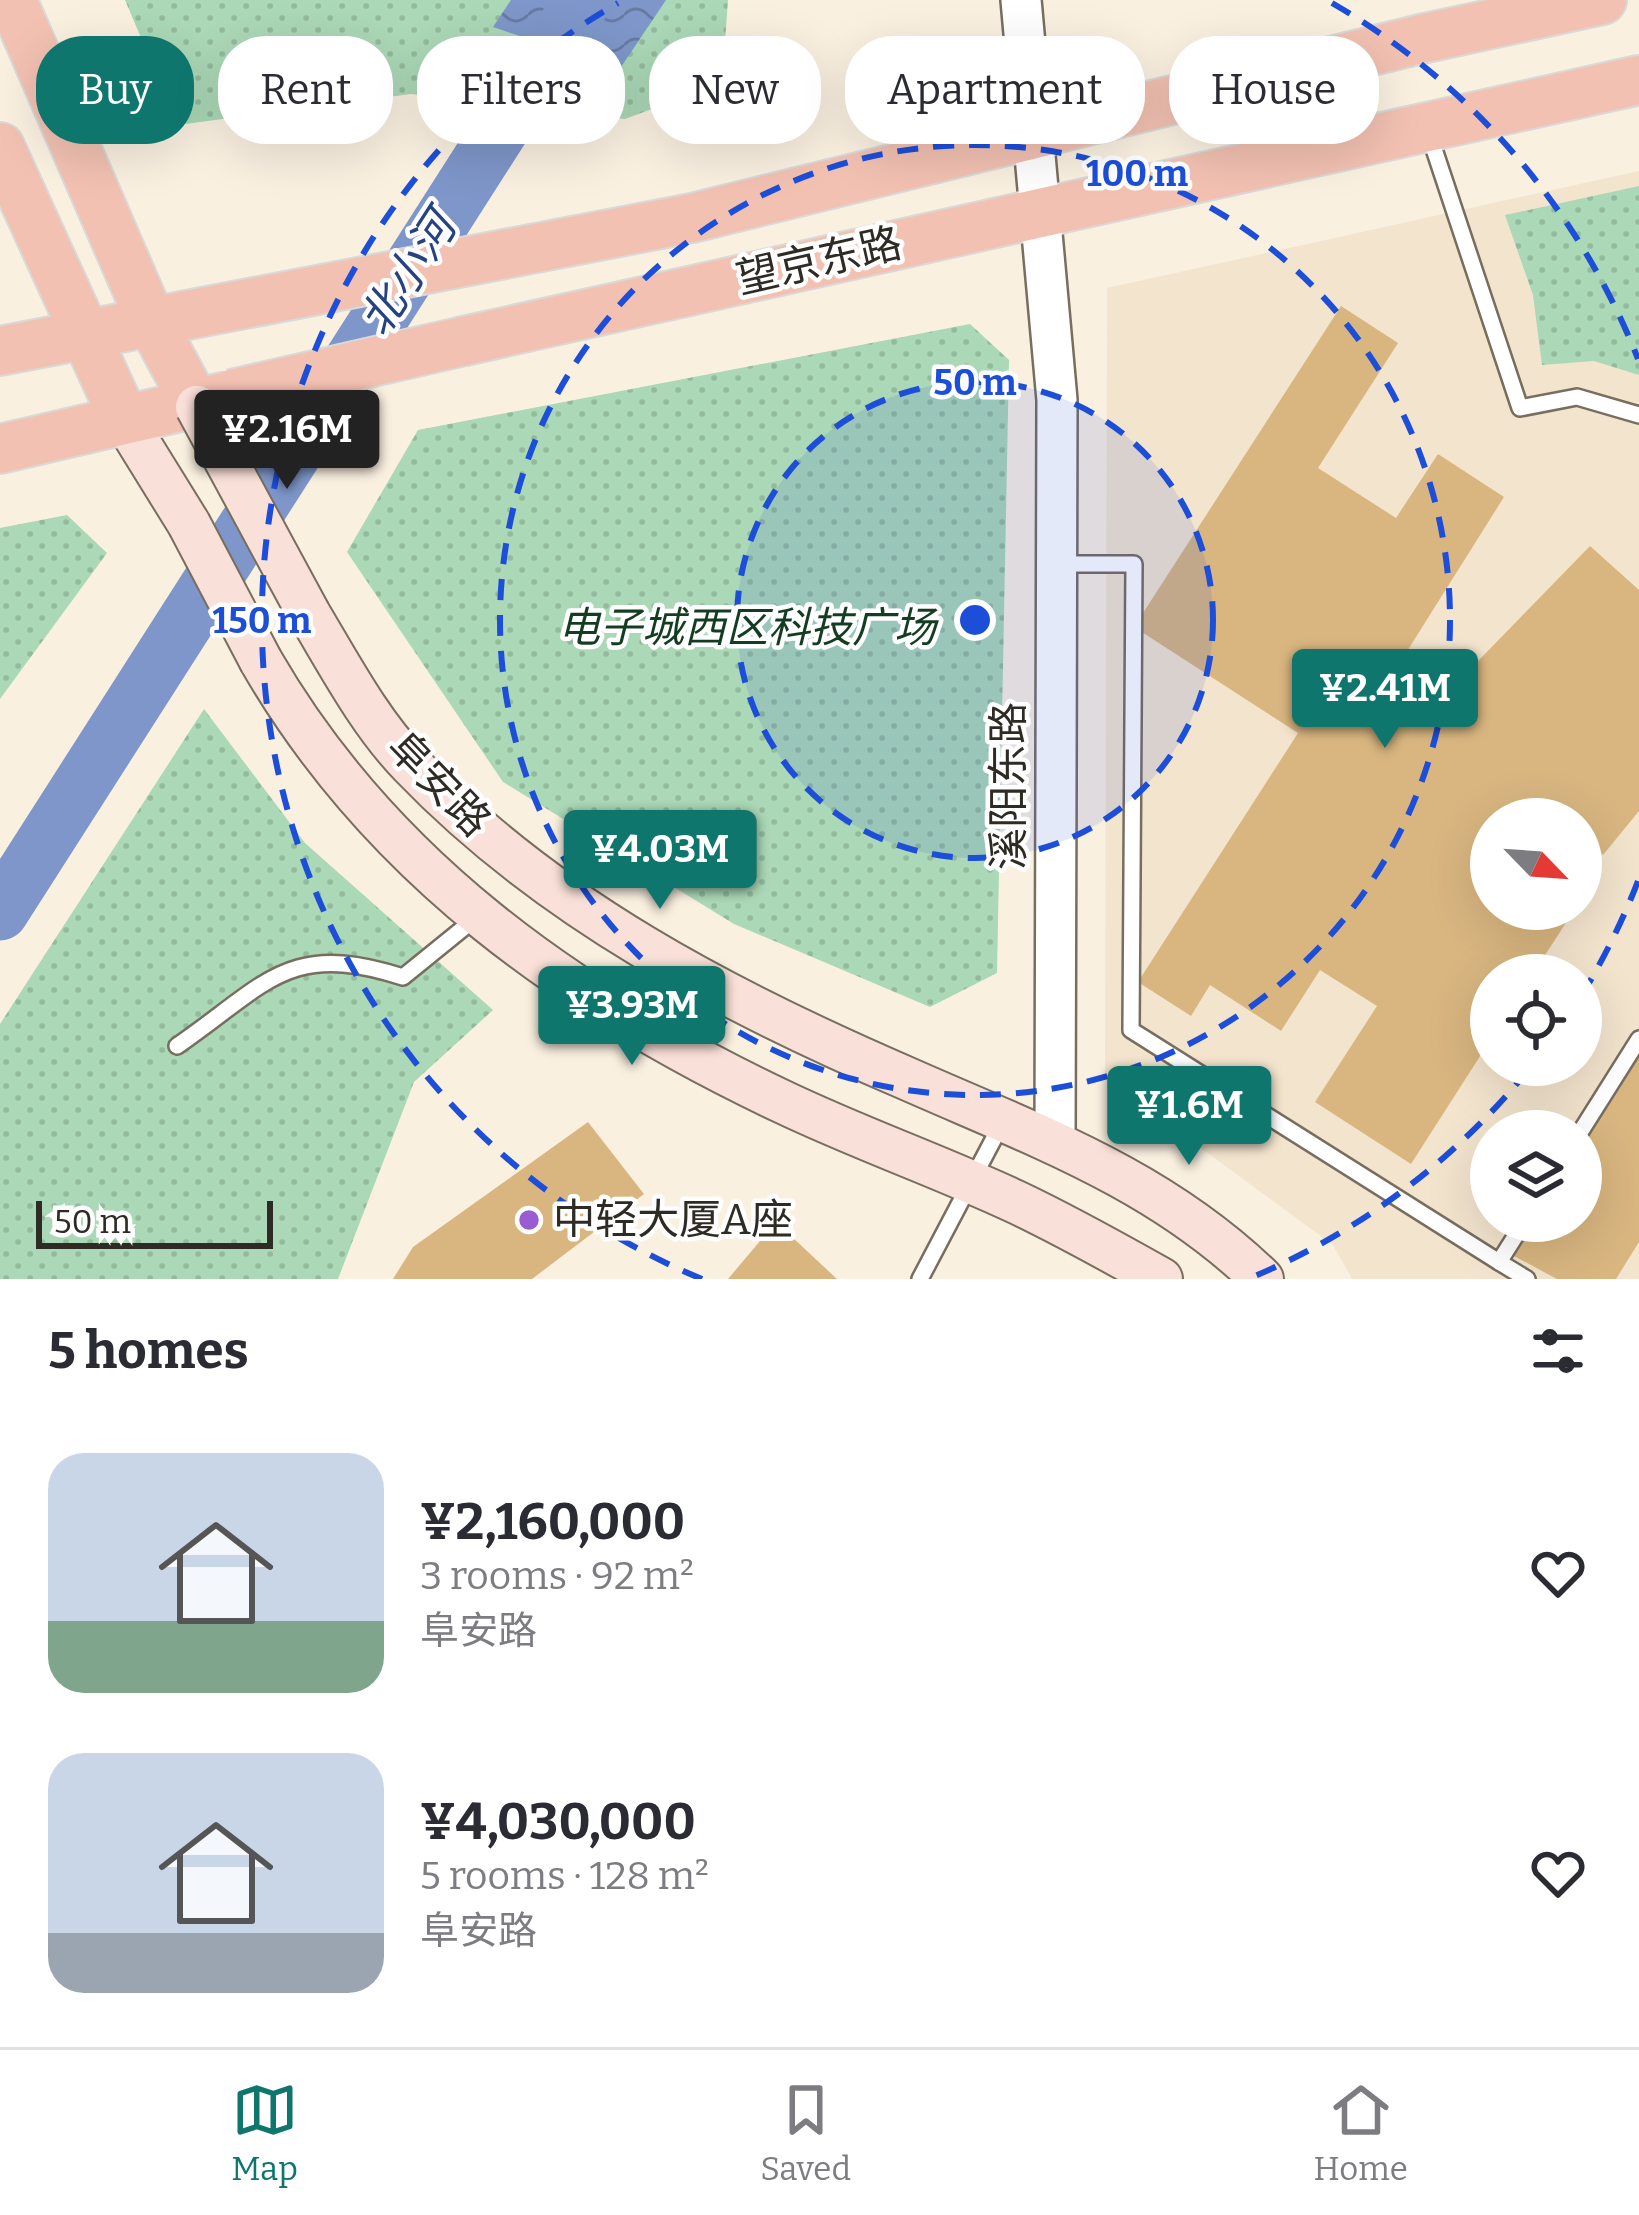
<!DOCTYPE html>
<meta charset="utf-8">
<style>
body{margin:0;font-family:Bitter,"Noto Sans SC",serif;background:#f7f7f7;color:#2b2b33;height:100vh;display:flex;flex-direction:column;font-size:45px;white-space:nowrap}
*{box-sizing:border-box;margin:0}
p{font-size:39px;color:#7c7c81}
.icon{flex:none;width:66px;height:66px;fill:none;stroke:currentColor;stroke-width:2;stroke-linecap:round;stroke-linejoin:round}
.map{position:relative;height:1279px;overflow:hidden}
.drawer{display:flex;flex-direction:column;background:#fff;flex:1}
.drawer>*{flex:none}
.top-card{position:absolute;left:36px;top:36px;width:1569px;height:108px;display:flex;gap:24px}
.needle{width:78px;rotate:115deg}
.tools{position:absolute;left:1470px;top:798px;display:grid;gap:24px}
.tools a{display:grid;place-items:center;width:132px;height:132px;border-radius:50%;background:#fff;box-shadow:0 12px 48px #0002;font-size:60px}
.scale{position:absolute;left:36px;bottom:30px;width:237px;box-sizing:border-box;padding-left:12px;border:6px solid #2e2a24;border-top:0;font-size:33px;line-height:42px;white-space:nowrap;color:#2e2a24;-webkit-text-stroke:9px #fefefe;paint-order:stroke}
.price{position:absolute;translate:-50% -102px;padding:0 27px;border-radius:12px;background:#0f766e;color:#fff;font-size:39px;line-height:78px;filter:drop-shadow(0 3px 6px #0008)}
.price::after{content:'';position:absolute;left:50%;top:72px;width:36px;height:27px;margin-left:-18px;background:inherit;clip-path:polygon(0 0,100% 0,50% 100%)}
.price.selected{background:#222;color:#fff}
ul{padding:0;list-style:none}
li{display:flex;align-items:center;gap:36px;height:300px;padding:0 48px}
li span{display:grid;place-items:center;flex:none;width:336px;height:240px;border-radius:36px;color:#555}
li>.icon{margin-inline-start:auto}
span .icon{width:144px;height:144px;fill:#fffc;stroke-width:1}
li b{font-size:51px}
h2{display:flex;justify-content:space-between;align-items:center;height:144px;padding:0 48px;font-size:51px}
.pill{padding:0 42px;border-radius:48px;background:#fff;box-shadow:0 12px 48px #0002;font-size:42px;line-height:108px}
.pill.selected{background:#0f766e;color:#fff}
.menu{display:flex;justify-content:space-around;align-items:center;height:168px;border-top:3px solid #e1e1e2;background:#fff;font-size:33px;color:#7c7c81}
.menu a{display:grid;justify-items:center;gap:6px}
.menu .selected{color:#0f766e}
.map>svg:first-child{display:block}
</style>
<div class="map">
<svg width="1639" height="1279" viewBox="0 0 1639 1279">
<defs>
<pattern id="grass-dots" width="8" height="8" patternUnits="userSpaceOnUse" patternTransform="scale(3)"><rect width="8" height="8" fill="#abd8b6"/><path d="M2 2h.1M6 6h.1" fill="none" stroke="#93ba9c" stroke-width="1.8" stroke-linecap="round"/></pattern>
<pattern id="water-waves" width="16" height="10" patternUnits="userSpaceOnUse" patternTransform="scale(3)"><rect width="16" height="10" fill="#7e96c9"/><path d="M0 5q4-4 8 0t8 0" fill="none" stroke="#687ba3"/></pattern>
</defs>
<rect width="100%" height="100%" fill="#faf0e0"/>
<!-- built -->
<path fill="#f3e4cd" fill-rule="evenodd" d="M1639,171V1279H1352L1333,1245L1105,1078L1107,288ZM1491,819H1581V909H1491ZM1491,975H1581V1065H1491ZM1491,1131H1581V1221H1491Z"/>
<!-- grass -->
<g fill="url(#grass-dots)">
<path d="M125,0H728L722,83L625,119L411,94L178,125Z"/>
<path d="M1639,186V375L1594,361L1542,365L1533,295L1505,215Z"/>
<path d="M970,324L1009,360L997,973L930,1007L734,924L503,782L347,552L418,430Z"/>
<path d="M67,515L107,553L0,699V528Z"/>
<path d="M204,709L305,843L493,1010L414,1082L338,1279H0V1024Z"/>
</g>
<!-- water -->
<path fill="url(#water-waves)" d="M511,0H666L619,70L493,27Z"/>
<g fill="none" stroke-linecap="round" stroke-linejoin="round">
<!-- river -->
<path stroke="#7e96c9" stroke-width="57" d="M0,912L583,0"/>
</g>
<!-- building -->
<g fill="#d9b680">
<path d="M1341,306L1398,343L1318,468L1396,518L1438,454L1504,497L1399,664L1446,694L1590,546L1639,590V811L1603,855L1593,842L1581,861V819H1491V909H1575L1532,975H1491V1039L1411,1164L1315,1102L1377,1006L1320,970L1281,1031L1210,985L1191,1016L1138,982L1298,733L1134,627Z"/>
<path d="M1639,1053V1242L1616,1279H1557L1514,1256L1536,1221H1581V1147Z"/>
<path d="M588,1122L644,1194L532,1279H393L413,1247Z"/>
<path d="M776,1222L837,1279H728Z"/>
</g>
<g fill="none" stroke-linecap="round" stroke-linejoin="round">
<!-- service casing -->
<g stroke="#776e60" stroke-width="20">
<g id="service">
<path d="M1429,134L1520,408L1577,397L1639,415"/>
<path d="M1060,564H1134L1131,1030L1499,1262"/>
<path d="M177,1046C267,984 288,940 403,977L477,917"/>
<path d="M1581,1131L1639,1039"/>
<path d="M1525,1221L1499,1262L1527,1279"/>
<path d="M920,1279L1002,1123"/>
</g>
</g>
<!-- tertiary casing -->
<g stroke="#776e60" stroke-width="44">
<path id="tertiary" d="M1021,0L1057,400L1055,1143"/>
</g>
<!-- secondary casing -->
<g stroke="#776e60" stroke-width="46">
<g id="secondary">
<path d="M124,419L189,524"/>
<path d="M309,614C339,664 370,723 411,765C549,909 727,1001 908,1079C1037,1136 1159,1179 1262,1279"/>
<path d="M261,661C380,867 570,1001 781,1101C858,1138 939,1166 1016,1202C1065,1225 1113,1252 1161,1279"/>
</g>
</g>
<!-- primary casing -->
<g stroke="#d9d9d8" stroke-width="52">
<g id="primary">
<path d="M12,0L150,319L197,407"/>
<path d="M0,147L124,419"/>
<path d="M464,341L1639,80"/>
<path d="M0,351L692,218L1421,39L1602,0"/>
<path d="M0,449L223,397"/>
</g>
</g>
<!-- service -->
<use href="#service" stroke="#fff" stroke-width="15"/>
<!-- tertiary -->
<use href="#tertiary" stroke="#fff" stroke-width="39"/>
<!-- secondary -->
<use href="#secondary" stroke="#f9e0d8" stroke-width="42"/>
<!-- primary -->
<use href="#primary" stroke="#f2c1b2" stroke-width="48"/>
<!-- secondary-bridge casing -->
<g stroke="#776e60" stroke-width="46" stroke-linecap="butt">
<g id="secondary-bridge">
<path d="M197,407L309,614"/>
<path d="M189,524L261,661"/>
</g>
</g>
<!-- primary-bridge casing -->
<g stroke="#d9d9d8" stroke-width="52" stroke-linecap="butt">
<path id="primary-bridge" d="M232,394L464,341"/>
</g>
<!-- secondary-bridge -->
<use href="#secondary-bridge" stroke="#f9e0d8" stroke-width="42"/>
<!-- primary-bridge -->
<use href="#primary-bridge" stroke="#f2c1b2" stroke-width="48"/>
</g>
<!-- distance rings -->
<circle cx="975" cy="620" r="238" fill="#1d4ed8" fill-opacity=".12"/>
<g fill="none" stroke="#1d4ed8" stroke-width="6" stroke-dasharray="21 15">
<circle cx="975" cy="620" r="238"/>
<circle cx="975" cy="620" r="475"/>
<path d="M1638 881A713 713 0 0 1 1583 993M1529 1069A713 713 0 0 1 1248 1279M702 1279A713 713 0 0 1 618 3M1332 3A713 713 0 0 1 1638 359"/>
</g>
<!-- markers -->
<circle fill="#985cd3" stroke="#fefefe" stroke-width="4.5" cx="529" cy="1220" r="12"/>
<g text-anchor="middle" dominant-baseline="central" stroke-width="9" stroke-linejoin="round" paint-order="stroke">
<!-- street labels -->
<g font-size="42" fill="#2e2a24" stroke="#fefefe">
<text transform="translate(819 261) rotate(-13)">望京东路</text>
<text transform="translate(439 784) rotate(46)">阜安路</text>
<text transform="translate(1009 786) rotate(-90)">溪阳东路</text>
</g>
<!-- park labels -->
<g font-size="42" font-style="italic" fill="#133c21" stroke="#fefefe">
<text x="747" y="628">电子城西区科技广场</text>
</g>
<!-- poi labels -->
<g font-size="42" fill="#2e2a24" stroke="#fefefe" text-anchor="start">
<text x="553" y="1220">中轻大厦A座</text>
</g>
<!-- water labels -->
<g font-size="45" font-style="italic" fill="#274280" stroke="#fefefe">
<text transform="translate(408 274) rotate(-57)">北小河</text>
</g>
</g>
<circle cx="975" cy="620" r="18" fill="#1d4ed8" stroke="#fefefe" stroke-width="6"/>
<g font-size="36" text-anchor="middle" font-weight="bold" fill="#1d4ed8" stroke="#fefefe" stroke-width="9" stroke-linejoin="round" paint-order="stroke">
<text x="1137" y="186">100 m</text>
<text x="975" y="395">50 m</text>
<text x="262" y="633">150 m</text>
</g>
</svg>
<div class="tools">
<a><svg class="needle" viewBox="-14 -14 28 28"><path d="M0-13l5 13h-10z" fill="#e53935"/><path d="M0 13l5-13h-10z" fill="#7c7c81"/></svg></a>
<a><svg class="icon" aria-label="locate" viewBox="0 0 24 24"><circle cx="12" cy="12" r="6"/><path d="M12 2v4M12 18v4M2 12h4M18 12h4"/></svg></a>
<a><svg class="icon" aria-label="layers" viewBox="0 0 24 24"><path d="M12 4l9 5-9 5-9-5zM3 14l9 5 9-5"/></svg></a>
</div>
<div class="scale">50 m</div>
<b class="price selected" style="left:287px;top:492px">¥2.16M</b>
<b class="price" style="left:1385px;top:751px">¥2.41M</b>
<b class="price" style="left:660px;top:912px">¥4.03M</b>
<b class="price" style="left:632px;top:1068px">¥3.93M</b>
<b class="price" style="left:1189px;top:1168px">¥1.6M</b>
<div class="top-card">
<a class="pill selected">Buy</a>
<a class="pill">Rent</a>
<a class="pill">Filters</a>
<a class="pill">New</a>
<a class="pill">Apartment</a>
<a class="pill">House</a>
</div>
</div>
<section class="drawer">
<h2>5 homes<svg class="icon" aria-label="filters" viewBox="0 0 24 24"><path d="M4 7h16M4 17h16"/><circle cx="9" cy="7" r="2"/><circle cx="15" cy="17" r="2"/></svg></h2>
<ul>
<li><span style="background:linear-gradient(#c9d6e8 70%,#7fa58c 0)"><svg class="icon" aria-label="home" viewBox="0 0 24 24"><path d="M3 11l9-7 9 7M6 9v11h12V9"/></svg></span><div><b>¥2,160,000</b><p>3 rooms · 92 m²</p><p>阜安路</p></div><svg class="icon" aria-label="heart" viewBox="0 0 24 24"><path d="M12 20l-8-8c-3-5 5-10 8-4 3-6 11-1 8 4z"/></svg></li>
<li><span style="background:linear-gradient(#c9d6e8 75%,#9aa5b1 0)"><svg class="icon" aria-label="home" viewBox="0 0 24 24"><path d="M3 11l9-7 9 7M6 9v11h12V9"/></svg></span><div><b>¥4,030,000</b><p>5 rooms · 128 m²</p><p>阜安路</p></div><svg class="icon" aria-label="heart" viewBox="0 0 24 24"><path d="M12 20l-8-8c-3-5 5-10 8-4 3-6 11-1 8 4z"/></svg></li>
</ul>
</section>
<nav class="menu">
<a class="selected"><svg class="icon" aria-label="map" viewBox="0 0 24 24"><path d="M3 6l6-2 6 2 6-2v14l-6 2-6-2-6 2zM9 4v14M15 6v14"/></svg>Map</a>
<a><svg class="icon" aria-label="saved" viewBox="0 0 24 24"><path d="M7 4h10v16l-5-4-5 4z"/></svg>Saved</a>
<a><svg class="icon" aria-label="home" viewBox="0 0 24 24"><path d="M3 11l9-7 9 7M6 9v11h12V9"/></svg>Home</a>
</nav>
